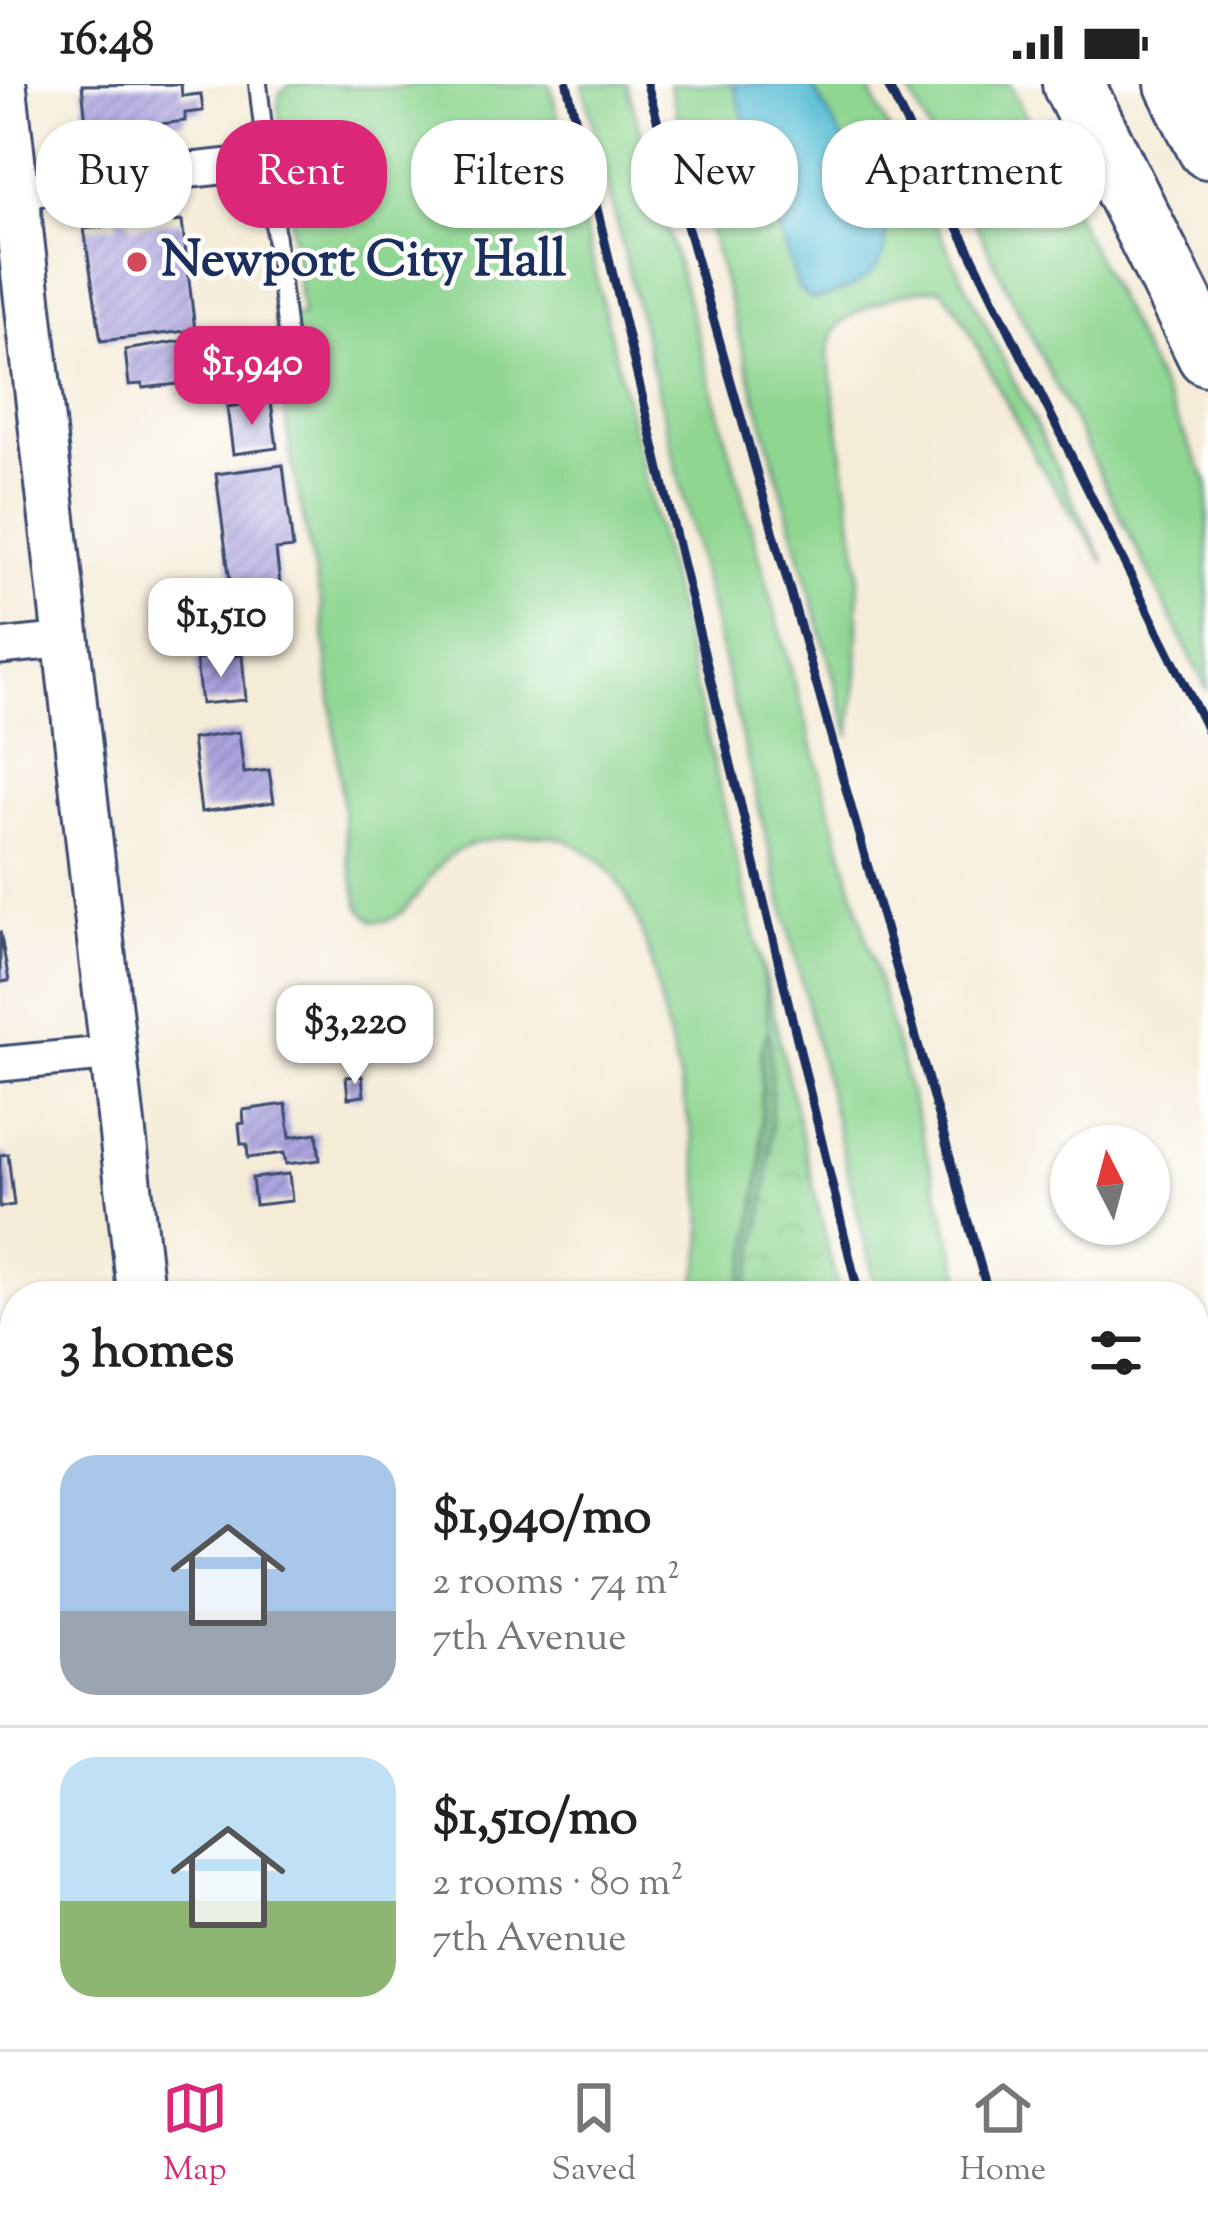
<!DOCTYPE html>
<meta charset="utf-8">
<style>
body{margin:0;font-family:"Sorts Mill Goudy",serif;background:#f6f6f6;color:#222;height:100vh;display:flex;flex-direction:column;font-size:45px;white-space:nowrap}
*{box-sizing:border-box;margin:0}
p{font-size:39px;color:#767676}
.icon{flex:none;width:66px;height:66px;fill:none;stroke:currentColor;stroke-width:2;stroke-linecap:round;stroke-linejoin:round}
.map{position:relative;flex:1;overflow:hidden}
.details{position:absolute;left:0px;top:1197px;width:1209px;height:768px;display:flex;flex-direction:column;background:#fff;border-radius:48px 48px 0 0;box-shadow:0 3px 9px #0004}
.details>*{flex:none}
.hud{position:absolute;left:36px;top:36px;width:1137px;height:108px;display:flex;gap:24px}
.needle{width:78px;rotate:354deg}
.controls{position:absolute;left:1050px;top:1041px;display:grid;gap:24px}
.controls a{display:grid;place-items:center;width:120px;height:120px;border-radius:50%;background:#fff;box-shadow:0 3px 9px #0004;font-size:60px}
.price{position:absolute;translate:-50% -102px;padding:0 27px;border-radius:24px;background:#fff;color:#222;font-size:39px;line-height:78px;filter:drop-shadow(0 3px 6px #0008)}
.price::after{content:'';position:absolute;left:50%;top:72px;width:36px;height:27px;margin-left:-18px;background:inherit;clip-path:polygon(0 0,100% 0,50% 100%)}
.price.selected{background:#db2777;color:#fff}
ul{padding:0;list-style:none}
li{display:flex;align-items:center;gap:36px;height:300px;padding:0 60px}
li+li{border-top:3px solid #e0e0e0}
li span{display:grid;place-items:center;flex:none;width:336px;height:240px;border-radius:36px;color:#555}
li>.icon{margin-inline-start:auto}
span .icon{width:144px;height:144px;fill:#fffc;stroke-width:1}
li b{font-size:51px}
h2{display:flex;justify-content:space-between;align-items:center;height:144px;padding:0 60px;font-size:51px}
.pill{padding:0 42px;border-radius:48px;background:#fff;box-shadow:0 3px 9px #0004;font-size:42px;line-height:108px}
.pill.selected{background:#db2777;color:#fff}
.status{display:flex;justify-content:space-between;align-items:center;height:84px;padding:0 60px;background:#fff;direction:ltr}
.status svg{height:33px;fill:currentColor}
.tabs{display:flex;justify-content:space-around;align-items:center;height:168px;border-top:3px solid #e0e0e0;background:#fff;font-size:33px;color:#767676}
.tabs a{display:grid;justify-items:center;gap:6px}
.tabs .selected{color:#db2777}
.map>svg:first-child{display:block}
</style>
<div class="status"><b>16:48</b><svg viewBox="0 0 49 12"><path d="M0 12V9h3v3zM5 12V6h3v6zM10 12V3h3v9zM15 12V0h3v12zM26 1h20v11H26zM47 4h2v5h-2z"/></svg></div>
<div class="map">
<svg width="1208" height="1965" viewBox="0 0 1208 1965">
<defs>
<pattern id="forest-crowns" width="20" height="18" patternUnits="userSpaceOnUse" patternTransform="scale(3)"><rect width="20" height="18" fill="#73b77b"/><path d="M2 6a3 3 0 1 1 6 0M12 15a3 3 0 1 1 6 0" fill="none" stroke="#5e9568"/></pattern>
<pattern id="park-crowns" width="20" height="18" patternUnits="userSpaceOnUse" patternTransform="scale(3)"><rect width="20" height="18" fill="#8fd691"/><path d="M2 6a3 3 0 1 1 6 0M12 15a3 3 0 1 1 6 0" fill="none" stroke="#7bb87f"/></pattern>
<pattern id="building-hatch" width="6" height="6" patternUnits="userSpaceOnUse" patternTransform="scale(3)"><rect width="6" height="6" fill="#aca4df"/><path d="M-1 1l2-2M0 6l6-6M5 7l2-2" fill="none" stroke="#8b86b8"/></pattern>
</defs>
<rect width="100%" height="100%" fill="#fff"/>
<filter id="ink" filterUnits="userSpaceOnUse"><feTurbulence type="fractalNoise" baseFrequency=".00833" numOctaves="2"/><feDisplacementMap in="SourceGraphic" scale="24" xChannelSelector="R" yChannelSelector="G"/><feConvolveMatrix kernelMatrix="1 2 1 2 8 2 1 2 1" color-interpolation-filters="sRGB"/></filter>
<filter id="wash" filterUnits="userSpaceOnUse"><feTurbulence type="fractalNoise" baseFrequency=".004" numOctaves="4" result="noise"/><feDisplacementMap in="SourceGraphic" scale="48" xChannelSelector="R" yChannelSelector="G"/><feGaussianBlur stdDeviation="2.7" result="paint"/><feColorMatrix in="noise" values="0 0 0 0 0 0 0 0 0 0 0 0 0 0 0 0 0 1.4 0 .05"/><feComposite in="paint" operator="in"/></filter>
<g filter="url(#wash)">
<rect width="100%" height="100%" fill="#f5ecd8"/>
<!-- green -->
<g fill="#8fd691" stroke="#558278" stroke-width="3">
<path d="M291,0L393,4L421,0H550L760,872L769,945L761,970V1081L751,1156L737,1212H692C697,1191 703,1171 703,1149C703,1081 682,1009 666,943C655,896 647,846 622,804C606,777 573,752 540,751C514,751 474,755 452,770C426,787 408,844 373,837L360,824L348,773L321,520L291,375L275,234L302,231L278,20L280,9Z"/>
<path d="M583,0H627L967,1212H878Z"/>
<path d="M669,0H866L1104,478L1036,375L959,228L943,206C921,199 852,225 837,243C831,251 829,260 828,270L859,483L857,589L850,652Z"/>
<path d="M906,0H1010L1208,398V608Z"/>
</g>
<!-- forest -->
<g fill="url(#forest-crowns)" stroke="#47736c" stroke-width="3">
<path d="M776,944L839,1212H737L751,1156L761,1081L762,962L768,946Z"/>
<path d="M15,1415V1925L7,1937L4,1965H0V1417Z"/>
</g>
<!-- park -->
<g fill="url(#park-crowns)" stroke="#558278" stroke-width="3">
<path d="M760,872L839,1212H744C778,1101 778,986 760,872Z"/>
<path d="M268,1950H944L945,1965H270Z"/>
</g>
<!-- water -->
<path fill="#56bdd4" stroke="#387699" stroke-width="3" d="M733,0H811C829,32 888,127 886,159C885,179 869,193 853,202C839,209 826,215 810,215L798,204Z"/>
<g id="blocks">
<!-- building -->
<g fill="url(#building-hatch)">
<path d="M181,0L182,12L201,10L203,27L185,29V37L87,49L82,1Z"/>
<path d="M127,132L132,143L182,137L195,246L101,257L84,145L118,141L117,133Z"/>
<path d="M257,248L260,273L216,278L212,253Z"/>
<path d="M199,254L204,297L143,304L142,300L129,301L125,266Z"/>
<path d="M271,317L277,364L233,370L227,323Z"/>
<path d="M283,381L293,464L276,466L280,500L231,506L216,390Z"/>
<path d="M242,571L246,616L201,620L196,576Z"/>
<path d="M239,648L244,689L269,686L274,718L201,728L192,655Z"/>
<path d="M0,847L9,897L0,898Z"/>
<path d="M362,992L364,1012L348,1014L346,993Z"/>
<path d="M286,1020L290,1053L317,1049L320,1076L286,1080L284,1069L248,1074L247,1060H241L239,1040L244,1039L243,1026Z"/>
<path d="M8,1070L14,1121L0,1123V1071Z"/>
<path d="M289,1090L292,1117L255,1121L252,1094Z"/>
<path d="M15,1274V1327L0,1328V1276Z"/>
<path d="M69,1950H150L152,1965H77L76,1955H70Z"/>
</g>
</g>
</g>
<g filter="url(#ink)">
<use href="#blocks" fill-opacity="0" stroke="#3c4b70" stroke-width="3"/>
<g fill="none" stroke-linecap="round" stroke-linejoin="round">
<!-- lane casing -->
<g stroke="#3c4b70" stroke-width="22">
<path id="lane" d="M258,0L289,267"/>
</g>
<!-- street casing -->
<g stroke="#3c4b70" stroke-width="39">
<g id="street">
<path d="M0,111L71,99L267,78"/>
<path d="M0,563L67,556"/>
<path d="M0,980L114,969"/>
<path d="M0,1406L15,1404"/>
</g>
</g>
<!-- secondary casing -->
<g stroke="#3c4b70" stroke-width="51">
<g id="secondary">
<path d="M3,0L141,1212"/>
<path d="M231,1950L233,1965"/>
</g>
</g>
<!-- highway casing -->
<g stroke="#3c4b70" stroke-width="66">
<g id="highway">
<path d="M1073,0L1208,271"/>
<path d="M1176,0L1208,64"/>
</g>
</g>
<!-- lane -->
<use href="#lane" stroke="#fff" stroke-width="16"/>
<!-- street -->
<use href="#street" stroke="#fff" stroke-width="33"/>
<!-- secondary -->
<use href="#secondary" stroke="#fff" stroke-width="45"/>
<!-- highway -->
<use href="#highway" stroke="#fff" stroke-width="60"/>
<!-- rail -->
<g stroke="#1b2f5e" stroke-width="9">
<path d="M567,0L859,1212"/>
<path d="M647,0L989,1212"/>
<path d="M887,0L1208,648"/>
<path d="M1194,1939L1201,1965"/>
<path d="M962,1950V1965"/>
</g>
</g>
</g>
<!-- markers -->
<circle fill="#d1495b" stroke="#fff" stroke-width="4.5" cx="137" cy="178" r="12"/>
<g text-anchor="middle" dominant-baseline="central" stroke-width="9" stroke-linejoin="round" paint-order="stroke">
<!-- poi labels -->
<g font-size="51" font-weight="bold" fill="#1b2f5e" stroke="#fff" text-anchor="start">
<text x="161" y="178">Newport City Hall</text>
</g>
</g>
</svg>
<div class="controls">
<a><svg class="needle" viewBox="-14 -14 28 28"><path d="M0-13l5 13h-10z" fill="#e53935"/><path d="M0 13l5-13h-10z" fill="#767676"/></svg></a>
</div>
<b class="price selected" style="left:252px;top:344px">$1,940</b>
<b class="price" style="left:221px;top:596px">$1,510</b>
<b class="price" style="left:355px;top:1003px">$3,220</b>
<div class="hud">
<a class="pill">Buy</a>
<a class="pill selected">Rent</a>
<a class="pill">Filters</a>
<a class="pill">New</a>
<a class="pill">Apartment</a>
</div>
<section class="details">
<h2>3 homes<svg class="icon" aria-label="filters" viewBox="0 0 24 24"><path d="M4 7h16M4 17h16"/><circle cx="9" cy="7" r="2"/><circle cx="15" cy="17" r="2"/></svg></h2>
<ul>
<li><span style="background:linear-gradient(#a9c7e8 65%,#9aa5b1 0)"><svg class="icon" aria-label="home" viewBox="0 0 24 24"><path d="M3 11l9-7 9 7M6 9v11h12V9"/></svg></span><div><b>$1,940/mo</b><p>2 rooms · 74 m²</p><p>7th Avenue</p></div></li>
<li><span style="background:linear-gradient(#bfe0f5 60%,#8fb573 0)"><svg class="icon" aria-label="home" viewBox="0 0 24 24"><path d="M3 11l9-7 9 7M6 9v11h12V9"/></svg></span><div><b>$1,510/mo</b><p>2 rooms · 80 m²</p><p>7th Avenue</p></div></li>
</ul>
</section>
</div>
<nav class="tabs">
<a class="selected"><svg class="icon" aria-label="map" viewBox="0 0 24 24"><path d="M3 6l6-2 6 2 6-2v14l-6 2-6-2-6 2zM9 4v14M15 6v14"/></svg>Map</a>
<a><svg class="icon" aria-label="saved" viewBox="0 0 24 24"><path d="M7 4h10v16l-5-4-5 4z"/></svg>Saved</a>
<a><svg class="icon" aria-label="home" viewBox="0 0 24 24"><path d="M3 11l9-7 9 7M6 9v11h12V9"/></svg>Home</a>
</nav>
